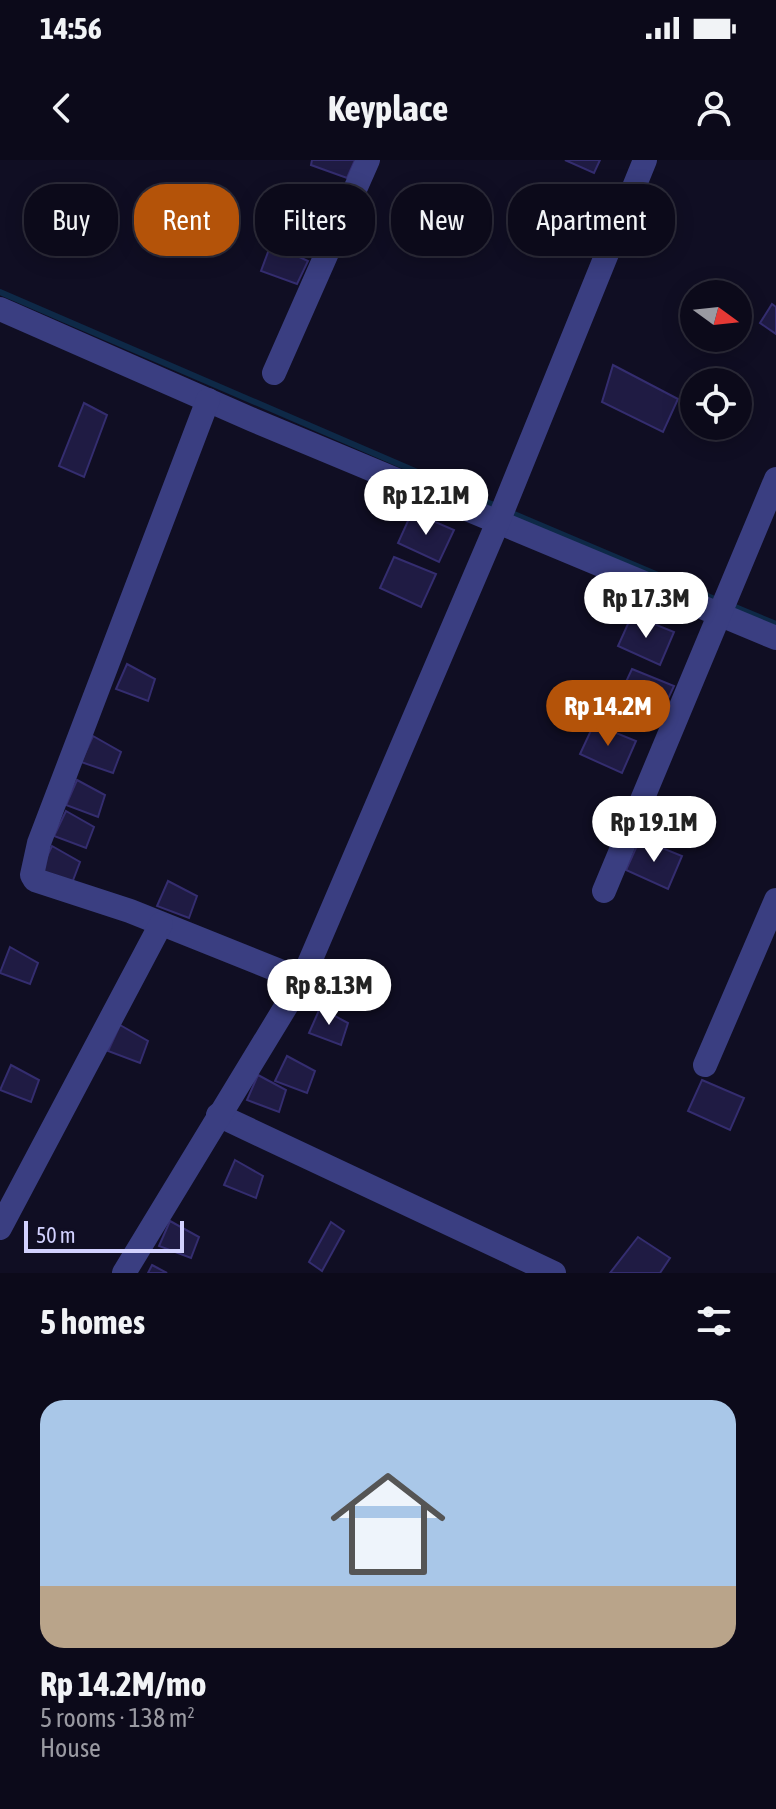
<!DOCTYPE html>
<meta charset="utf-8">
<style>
body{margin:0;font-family:"Asap Condensed",sans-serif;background:#1a1827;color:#f1f3f6;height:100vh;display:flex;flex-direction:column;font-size:30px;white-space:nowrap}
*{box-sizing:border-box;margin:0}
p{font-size:26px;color:#9a9aa2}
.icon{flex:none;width:44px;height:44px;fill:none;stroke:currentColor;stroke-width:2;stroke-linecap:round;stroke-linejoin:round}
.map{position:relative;height:1113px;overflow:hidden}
.side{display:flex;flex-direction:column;background:#0c0a1a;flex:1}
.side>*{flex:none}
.banner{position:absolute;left:24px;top:24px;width:728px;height:72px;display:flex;gap:16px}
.needle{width:52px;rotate:105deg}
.controls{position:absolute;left:680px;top:120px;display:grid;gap:16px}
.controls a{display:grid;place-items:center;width:72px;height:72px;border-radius:50%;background:#0c0a1a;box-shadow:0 4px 20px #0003,0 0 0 2px #2c2b39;font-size:40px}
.scale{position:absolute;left:24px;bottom:20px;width:160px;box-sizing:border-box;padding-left:8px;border:4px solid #d2d1fe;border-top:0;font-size:22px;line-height:28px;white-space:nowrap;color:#d2d1fe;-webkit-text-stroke:6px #100e23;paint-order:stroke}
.price{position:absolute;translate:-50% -68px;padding:0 18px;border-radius:28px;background:#fff;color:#222;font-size:26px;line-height:52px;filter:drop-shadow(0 2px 4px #0008)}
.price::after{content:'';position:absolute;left:50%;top:48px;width:24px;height:18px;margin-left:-12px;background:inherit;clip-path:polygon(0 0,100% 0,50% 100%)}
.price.on{background:#b45309;color:#fff}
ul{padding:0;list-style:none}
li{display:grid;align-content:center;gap:16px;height:424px;padding:0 40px}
li span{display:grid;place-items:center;height:248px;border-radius:24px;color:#555}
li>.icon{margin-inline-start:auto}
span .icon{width:144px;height:144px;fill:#fffc;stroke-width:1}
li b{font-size:34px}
h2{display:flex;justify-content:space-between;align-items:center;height:96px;padding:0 40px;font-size:34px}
.chip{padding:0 28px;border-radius:32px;background:#0c0a1a;box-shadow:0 4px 20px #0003,0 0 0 2px #2c2b39;font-size:28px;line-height:72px}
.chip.on{background:#b45309;color:#fff}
.status{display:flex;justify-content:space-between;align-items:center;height:56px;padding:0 40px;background:#0c0a1a;direction:ltr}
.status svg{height:22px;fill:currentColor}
header{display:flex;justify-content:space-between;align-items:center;height:104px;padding:0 40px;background:#0c0a1a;font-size:36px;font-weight:700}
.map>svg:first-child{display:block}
</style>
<div class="status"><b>14:56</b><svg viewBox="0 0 49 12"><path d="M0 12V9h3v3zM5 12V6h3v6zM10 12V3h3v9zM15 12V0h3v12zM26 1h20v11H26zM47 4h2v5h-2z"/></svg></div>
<header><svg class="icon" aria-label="back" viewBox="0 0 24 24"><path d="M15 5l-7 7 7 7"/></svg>Keyplace<svg class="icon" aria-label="person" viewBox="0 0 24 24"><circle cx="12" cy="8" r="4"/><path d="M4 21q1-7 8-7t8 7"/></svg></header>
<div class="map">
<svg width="776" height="1113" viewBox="0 0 776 1113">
<rect width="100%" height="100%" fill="#100e23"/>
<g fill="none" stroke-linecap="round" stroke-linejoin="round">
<!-- stream -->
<g stroke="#0e2947" stroke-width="6">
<path d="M0,132L496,346"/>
<path d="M507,351L717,440"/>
<path d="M728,444L776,464"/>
</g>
</g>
<!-- building -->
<g fill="#1f1b43" stroke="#342d6f" stroke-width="2">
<path d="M312,0H355L347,18L311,5Z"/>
<path d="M565,0H600L594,13Z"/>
<path d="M271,84L308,101L297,124L261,111Z"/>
<path d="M772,144L776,147V174L760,163Z"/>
<path d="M613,205L678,239L663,272L602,242Z"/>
<path d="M84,243L107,255L84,317L59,306Z"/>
<path d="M412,352L454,370L439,402L398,383Z"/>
<path d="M394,397L436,414L421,447L380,428Z"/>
<path d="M632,455L674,472L660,505L618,486Z"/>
<path d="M127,504L155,519L148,541L116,529Z"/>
<path d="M632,509L674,526L659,558L618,539Z"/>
<path d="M594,564L636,581L622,613L580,594Z"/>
<path d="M93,576L121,592L113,613L81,602Z"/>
<path d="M77,620L105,635L98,657L66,645Z"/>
<path d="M66,651L94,667L86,688L54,676Z"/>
<path d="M640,679L682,696L668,729L626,710Z"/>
<path d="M52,686L80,702L72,723L40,711Z"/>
<path d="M168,721L197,736L189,758L157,746Z"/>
<path d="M10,787L38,803L30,824L0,813Z"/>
<path d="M320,848L348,863L341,885L309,873Z"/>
<path d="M120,865L148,881L140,903L108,891Z"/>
<path d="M287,896L315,911L307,933L275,921Z"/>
<path d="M11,905L39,920L31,942L0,930Z"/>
<path d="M258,915L286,930L279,952L247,940Z"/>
<path d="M702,920L744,938L730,970L688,951Z"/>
<path d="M235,1000L263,1016L256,1038L224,1025Z"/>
<path d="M170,1061L199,1077L191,1098L159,1086Z"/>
<path d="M331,1062L344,1071L322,1111L309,1102Z"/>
<path d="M638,1077L670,1098L660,1113H610Z"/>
<path d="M152,1105L167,1113H148Z"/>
</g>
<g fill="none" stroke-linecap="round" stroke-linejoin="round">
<!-- minor -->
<g stroke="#3a3e81" stroke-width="24">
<path d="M0,149L253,260L776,478"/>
<path d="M274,213L368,0"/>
<path d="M208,240L39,683L32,715L35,720L130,751L302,820"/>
<path d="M604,731L776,319"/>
<path d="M705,905L776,740"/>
<path d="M218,955L554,1113"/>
<path d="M0,1068L161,764"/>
<path d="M124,1113L302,820L498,362L645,0"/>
</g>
</g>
</svg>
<div class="controls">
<a><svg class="needle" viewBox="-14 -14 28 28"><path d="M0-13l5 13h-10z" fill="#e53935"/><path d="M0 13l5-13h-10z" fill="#9a9aa2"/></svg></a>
<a><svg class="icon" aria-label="locate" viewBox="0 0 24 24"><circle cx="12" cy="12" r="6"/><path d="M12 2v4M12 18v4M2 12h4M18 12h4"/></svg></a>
</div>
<div class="scale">50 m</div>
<b class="price" style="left:426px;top:377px">Rp 12.1M</b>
<b class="price" style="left:646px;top:480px">Rp 17.3M</b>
<b class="price on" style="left:608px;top:588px">Rp 14.2M</b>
<b class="price" style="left:654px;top:704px">Rp 19.1M</b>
<b class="price" style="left:329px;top:867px">Rp 8.13M</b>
<div class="banner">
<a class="chip">Buy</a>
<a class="chip on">Rent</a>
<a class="chip">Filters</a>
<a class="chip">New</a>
<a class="chip">Apartment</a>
</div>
</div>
<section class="side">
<h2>5 homes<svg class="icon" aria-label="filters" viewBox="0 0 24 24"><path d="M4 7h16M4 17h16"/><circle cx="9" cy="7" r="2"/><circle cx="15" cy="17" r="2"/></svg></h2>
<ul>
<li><span style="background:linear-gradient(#a9c7e8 75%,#b9a48a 0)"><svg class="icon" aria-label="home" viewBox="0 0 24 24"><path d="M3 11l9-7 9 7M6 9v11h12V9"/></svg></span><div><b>Rp 14.2M/mo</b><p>5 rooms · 138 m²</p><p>House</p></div></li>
</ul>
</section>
